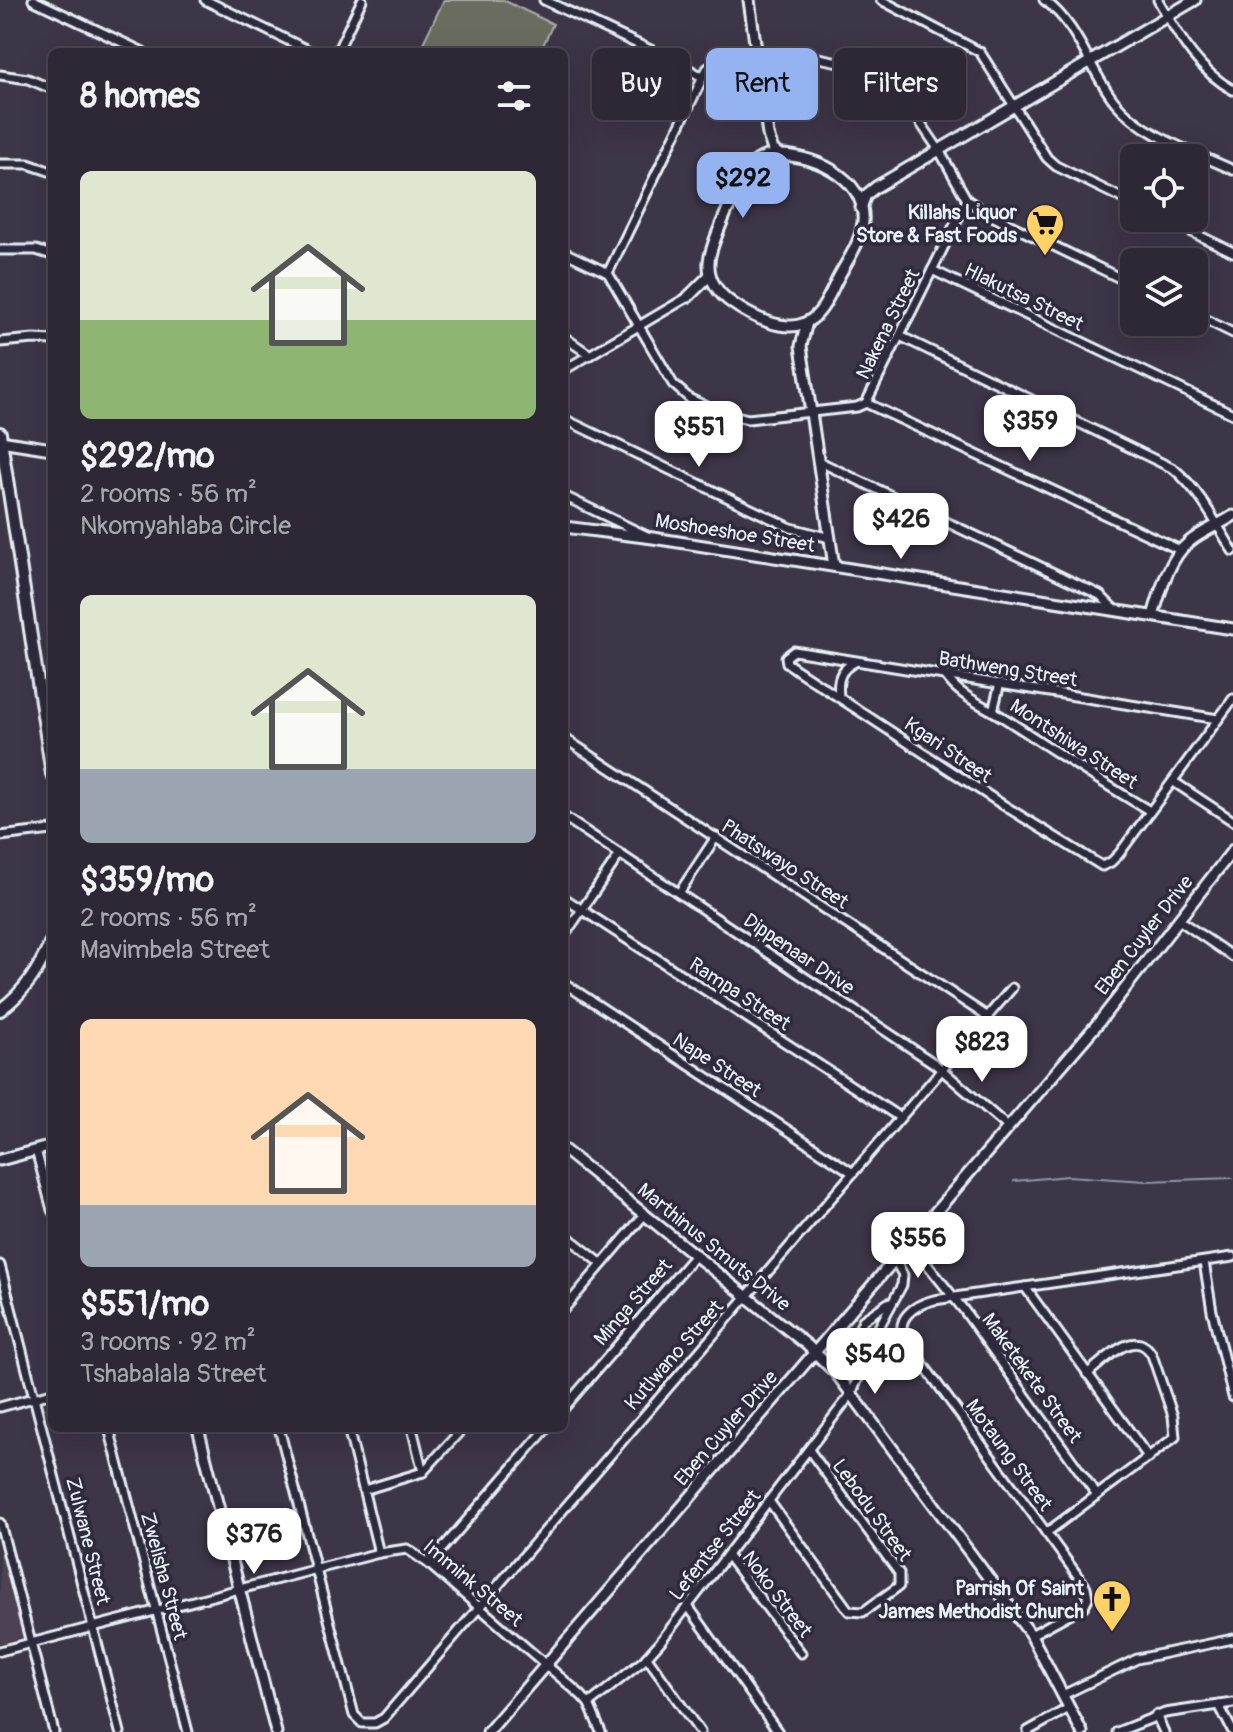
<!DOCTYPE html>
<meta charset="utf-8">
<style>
body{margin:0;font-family:Pangolin,sans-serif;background:#36303e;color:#f1f3f6;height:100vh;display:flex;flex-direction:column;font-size:30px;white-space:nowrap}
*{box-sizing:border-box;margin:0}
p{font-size:26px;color:#a7a6ad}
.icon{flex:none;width:44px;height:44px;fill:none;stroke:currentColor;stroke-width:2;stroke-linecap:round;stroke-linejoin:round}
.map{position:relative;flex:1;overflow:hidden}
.details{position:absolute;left:48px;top:48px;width:520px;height:1384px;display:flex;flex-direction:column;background:#2e2836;border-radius:12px;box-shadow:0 8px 32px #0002,0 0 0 2px #494451}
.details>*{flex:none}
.banner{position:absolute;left:592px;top:48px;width:520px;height:72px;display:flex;gap:16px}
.fabs{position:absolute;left:1120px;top:144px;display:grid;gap:16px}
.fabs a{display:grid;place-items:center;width:88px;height:88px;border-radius:12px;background:#2e2836;box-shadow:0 8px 32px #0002,0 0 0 2px #494451;font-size:40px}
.price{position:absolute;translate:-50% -68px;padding:0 18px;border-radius:16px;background:#fff;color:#222;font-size:26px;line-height:52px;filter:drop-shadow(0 2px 4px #0008)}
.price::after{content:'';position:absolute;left:50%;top:48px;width:24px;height:18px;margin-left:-12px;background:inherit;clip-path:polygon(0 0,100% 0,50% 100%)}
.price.active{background:#95b2f1;color:#111}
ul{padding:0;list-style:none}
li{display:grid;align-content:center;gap:16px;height:424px;padding:0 32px}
li span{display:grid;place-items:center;height:248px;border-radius:12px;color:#555}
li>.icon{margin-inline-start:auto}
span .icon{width:144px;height:144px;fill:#fffc;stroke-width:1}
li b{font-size:34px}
h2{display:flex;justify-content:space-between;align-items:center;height:96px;padding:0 32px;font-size:34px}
.chip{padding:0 28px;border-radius:12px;background:#2e2836;box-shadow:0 8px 32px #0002,0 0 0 2px #494451;font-size:28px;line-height:72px}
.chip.active{background:#95b2f1;color:#111}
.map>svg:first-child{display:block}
</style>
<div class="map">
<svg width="1233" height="1732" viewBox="0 0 1233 1732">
<rect width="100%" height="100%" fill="#3d3548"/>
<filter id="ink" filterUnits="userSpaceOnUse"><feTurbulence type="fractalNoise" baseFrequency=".0125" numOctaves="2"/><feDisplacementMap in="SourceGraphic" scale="16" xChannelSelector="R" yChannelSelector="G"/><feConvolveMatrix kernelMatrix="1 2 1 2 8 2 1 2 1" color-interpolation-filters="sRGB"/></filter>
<g filter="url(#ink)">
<!-- built -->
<path fill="#4e4255" d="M0,1547L25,1636L0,1643Z"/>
<!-- green -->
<path fill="#6a6c5e" stroke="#a9aeab" stroke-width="2" d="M444,0H503L553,24L540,52H431L421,47Z"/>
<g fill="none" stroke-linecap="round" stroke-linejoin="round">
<!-- stream -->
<path stroke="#8c9aac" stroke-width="2" d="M1014,1181L1068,1176L1146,1181L1233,1178"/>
<!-- minor casing -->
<g stroke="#e8f1f8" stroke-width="13">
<g id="minor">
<path d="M33,0L143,52"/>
<path d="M205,0L312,52"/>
<path d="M544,0L676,62L702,77"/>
<path d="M881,0L980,52L1047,158L1056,166L1134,204"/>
<path d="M1044,0C1079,25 1089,70 1115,102C1143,136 1194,152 1233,170"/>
<path d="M1158,0C1179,36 1196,69 1233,90"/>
<path d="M337,52L362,0"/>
<path d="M0,75L28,79L52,89"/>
<path d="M0,164H28L52,172"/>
<path d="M1163,218L1233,252"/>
<path d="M0,250H36L52,255"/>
<path d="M564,252L608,273"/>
<path d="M932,270L1233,414"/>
<path d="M608,273L707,69L713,64L757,58H819L843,63L896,91L905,100L939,150L967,200L992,216L1134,285"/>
<path d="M608,273L673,384L690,399L716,411L748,419L857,407L866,403L967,200"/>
<path d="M1194,314L1233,333"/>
<path d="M900,336L1174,469C1200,491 1215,522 1233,551"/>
<path d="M564,337L590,355"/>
<path d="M0,342L34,339L52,340"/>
<path d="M564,370L688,297"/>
<path d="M866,403L1180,550"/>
<path d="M564,419L791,528L830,538"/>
<path d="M818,461L1100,595L1115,610"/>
<path d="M564,496L647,536"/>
<path d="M945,675C960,697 982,704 1004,718C1052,749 1100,782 1150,811"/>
<path d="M839,696C837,680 840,669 855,662"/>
<path d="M993,711L1000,683"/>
<path d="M1218,719L794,651L786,657L787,663L797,670L1000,803L1102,866L1111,862L1119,854L1233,699"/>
<path d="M564,738L988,1017"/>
<path d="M1174,782L1233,821"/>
<path d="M564,817L935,1064L1008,1127"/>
<path d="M0,836L52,830"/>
<path d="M679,893L716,837"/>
<path d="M564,898L899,1117"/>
<path d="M1179,920L1233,957"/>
<path d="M564,936L620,854"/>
<path d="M564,983L853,1173"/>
<path d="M36,1150L52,1210"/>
<path d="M564,1234L602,1264"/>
<path d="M910,1243L963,1309L1097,1495"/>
<path d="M1204,1262L1212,1311L1233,1397"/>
<path d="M0,1265L120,1732"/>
<path d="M1025,1287L1149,1458"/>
<path d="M564,1309L645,1214"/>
<path d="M836,1373L848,1356L863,1320L888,1303"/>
<path d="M0,1407L52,1393"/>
<path d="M564,1408L696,1254"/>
<path d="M109,1428L188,1732"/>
<path d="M279,1428L354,1715L362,1723H375L384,1718L1012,988"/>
<path d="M348,1428L379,1553"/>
<path d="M412,1428L423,1472"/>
<path d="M364,1490L423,1472L463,1428"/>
<path d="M769,1501L849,1611L863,1612L899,1586V1573L809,1450"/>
<path d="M0,1523L54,1732"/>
<path d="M1046,1533L1175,1437L1173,1416L1152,1355C1136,1325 1104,1361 1087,1374"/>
<path d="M727,1555L801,1653"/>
<path d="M429,1564L547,1428"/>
<path d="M688,1606L778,1732"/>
<path d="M1031,1635L1084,1606L1088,1598L1086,1587L906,1341C893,1319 914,1305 934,1300L1233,1257"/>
<path d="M0,1651L379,1553L407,1549L429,1564L581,1695L589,1704L601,1732"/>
<path d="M647,1657L700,1732"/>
<path d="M1063,1695L1137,1659L1233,1639"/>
<path d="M589,1704L643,1661L660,1642L852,1393L878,1329L902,1285L903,1275L895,1260"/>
<path d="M1219,1705L1233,1732"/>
<path d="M1156,1715L1164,1732"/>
<path d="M1028,1731L1069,1708"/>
<path d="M1117,1732L1165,1713L1233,1703"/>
</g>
</g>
<!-- tertiary casing -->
<g stroke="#e8f1f8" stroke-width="15">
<g id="tertiary">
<path d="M749,0L768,135L773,150L780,155"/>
<path d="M770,155C808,152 867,176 863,222C861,242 847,261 838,278C830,293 823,314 807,322C785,334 750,316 732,303C719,294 708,280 709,263C709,246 739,183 749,168C754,161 763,157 770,155Z"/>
<path d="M861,208L866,195L876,187L1195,0"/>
<path d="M688,297L710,275"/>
<path d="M807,322L801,346L834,566"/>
<path d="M0,441L52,449"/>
<path d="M564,527L653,538L1233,629"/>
<path d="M1153,616C1160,592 1169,558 1189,542C1202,531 1219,525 1233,516"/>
<path d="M564,1150L807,1345L836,1373L1031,1635L1082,1732"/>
<path d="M0,1160L52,1146"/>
<path d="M198,1428L276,1732"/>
<path d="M488,1732L1099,1022L1233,850"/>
</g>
</g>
<!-- secondary casing -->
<g stroke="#e8f1f8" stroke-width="16">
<g id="secondary">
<path d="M0,433L52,774"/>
<path d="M0,1010C26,991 39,969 52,940"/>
</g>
</g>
<!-- minor -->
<use href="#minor" stroke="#2f2a3d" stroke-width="7"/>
<!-- tertiary -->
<use href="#tertiary" stroke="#2f2a3d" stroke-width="9"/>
<!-- secondary -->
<use href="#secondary" stroke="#2f2a3d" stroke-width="10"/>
</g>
</g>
<!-- icons -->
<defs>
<g id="supermarket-pin" transform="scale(2)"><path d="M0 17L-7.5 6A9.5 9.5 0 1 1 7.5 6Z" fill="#ffd166" stroke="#2f2a3d"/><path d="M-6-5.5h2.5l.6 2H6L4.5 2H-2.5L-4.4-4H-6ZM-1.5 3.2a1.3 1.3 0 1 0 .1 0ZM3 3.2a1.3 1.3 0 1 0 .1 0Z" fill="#111"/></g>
<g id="church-pin" transform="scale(2)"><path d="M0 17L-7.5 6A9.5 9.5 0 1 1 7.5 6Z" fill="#ffd166" stroke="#2f2a3d"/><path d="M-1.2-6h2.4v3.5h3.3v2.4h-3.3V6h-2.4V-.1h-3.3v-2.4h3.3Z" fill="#111"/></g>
</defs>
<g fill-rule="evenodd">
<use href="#supermarket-pin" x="1045" y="223"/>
<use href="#church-pin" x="1112" y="1599"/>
</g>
<g text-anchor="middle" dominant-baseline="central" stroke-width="7" stroke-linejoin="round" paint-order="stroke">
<!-- poi labels -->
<g font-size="20" font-weight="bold" fill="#e8f1f8" stroke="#2f2a3d" text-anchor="end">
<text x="1017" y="212">Killahs Liquor<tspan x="1017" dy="23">Store &amp; Fast Foods</tspan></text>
<text x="1084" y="1588">Parrish Of Saint<tspan x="1084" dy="23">James Methodist Church</tspan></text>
</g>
<!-- street labels -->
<g font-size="20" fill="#e8f1f8" stroke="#2f2a3d">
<text transform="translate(1024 297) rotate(26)">Hlakutsa Street</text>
<text transform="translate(888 324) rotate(-64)">Nakena Street</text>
<text transform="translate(735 533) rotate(9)">Moshoeshoe Street</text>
<text transform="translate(1008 669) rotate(9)">Bathweng Street</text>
<text transform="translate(1074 744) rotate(33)">Montshiwa Street</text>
<text transform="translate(948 750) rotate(34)">Kgari Street</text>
<text transform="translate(785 864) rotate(33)">Phatswayo Street</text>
<text transform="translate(1144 935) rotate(-52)">Eben Cuyler Drive</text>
<text transform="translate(799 954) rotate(34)">Dippenaar Drive</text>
<text transform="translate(740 994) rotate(33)">Rampa Street</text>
<text transform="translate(717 1065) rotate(33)">Nape Street</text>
<text transform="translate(714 1247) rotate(39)">Marthinus Smuts Drive</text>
<text transform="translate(633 1302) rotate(-49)">Minga Street</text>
<text transform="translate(674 1355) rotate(-49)">Kutlwano Street</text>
<text transform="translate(1032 1378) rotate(54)">Maketekete Street</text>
<text transform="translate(726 1428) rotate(-49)">Eben Cuyler Drive</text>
<text transform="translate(1009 1455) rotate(54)">Motaung Street</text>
<text transform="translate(872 1510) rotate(54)">Lebodu Street</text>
<text transform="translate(88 1541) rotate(76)">Zulwane Street</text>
<text transform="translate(715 1545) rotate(-52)">Lefentse Street</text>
<text transform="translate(164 1576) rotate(75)">Zwelisha Street</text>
<text transform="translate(473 1583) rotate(40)">Immink Street</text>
<text transform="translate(777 1594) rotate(53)">Noko Street</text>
</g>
</g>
</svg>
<div class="fabs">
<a><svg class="icon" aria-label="locate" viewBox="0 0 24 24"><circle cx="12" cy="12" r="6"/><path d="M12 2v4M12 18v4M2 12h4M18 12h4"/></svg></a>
<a><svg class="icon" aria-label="layers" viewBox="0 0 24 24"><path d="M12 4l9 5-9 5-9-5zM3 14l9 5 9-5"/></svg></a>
</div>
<b class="price active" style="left:743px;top:220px">$292</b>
<b class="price" style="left:1030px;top:463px">$359</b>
<b class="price" style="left:699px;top:469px">$551</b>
<b class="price" style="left:901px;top:561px">$426</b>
<b class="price" style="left:982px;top:1084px">$823</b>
<b class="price" style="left:918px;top:1280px">$556</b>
<b class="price" style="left:875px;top:1396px">$540</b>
<b class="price" style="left:254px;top:1576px">$376</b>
<div class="banner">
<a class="chip">Buy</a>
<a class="chip active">Rent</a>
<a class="chip">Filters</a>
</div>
<section class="details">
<h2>8 homes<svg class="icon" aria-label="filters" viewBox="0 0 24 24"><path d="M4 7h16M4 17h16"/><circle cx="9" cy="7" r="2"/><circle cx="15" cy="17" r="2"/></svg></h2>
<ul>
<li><span style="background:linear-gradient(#dfe7d0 60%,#8fb573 0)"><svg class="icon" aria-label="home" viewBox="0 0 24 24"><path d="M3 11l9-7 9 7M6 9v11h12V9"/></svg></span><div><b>$292/mo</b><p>2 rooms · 56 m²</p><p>Nkomyahlaba Circle</p></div></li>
<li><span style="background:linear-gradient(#dfe7d0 70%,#9aa5b1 0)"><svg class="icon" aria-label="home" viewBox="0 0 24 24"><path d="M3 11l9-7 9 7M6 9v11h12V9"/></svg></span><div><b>$359/mo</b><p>2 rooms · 56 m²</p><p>Mavimbela Street</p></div></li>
<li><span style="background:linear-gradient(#ffd9b3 75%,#9aa5b1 0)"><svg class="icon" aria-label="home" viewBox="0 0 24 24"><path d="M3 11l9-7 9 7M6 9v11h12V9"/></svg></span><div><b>$551/mo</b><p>3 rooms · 92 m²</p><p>Tshabalala Street</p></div></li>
</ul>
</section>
</div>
